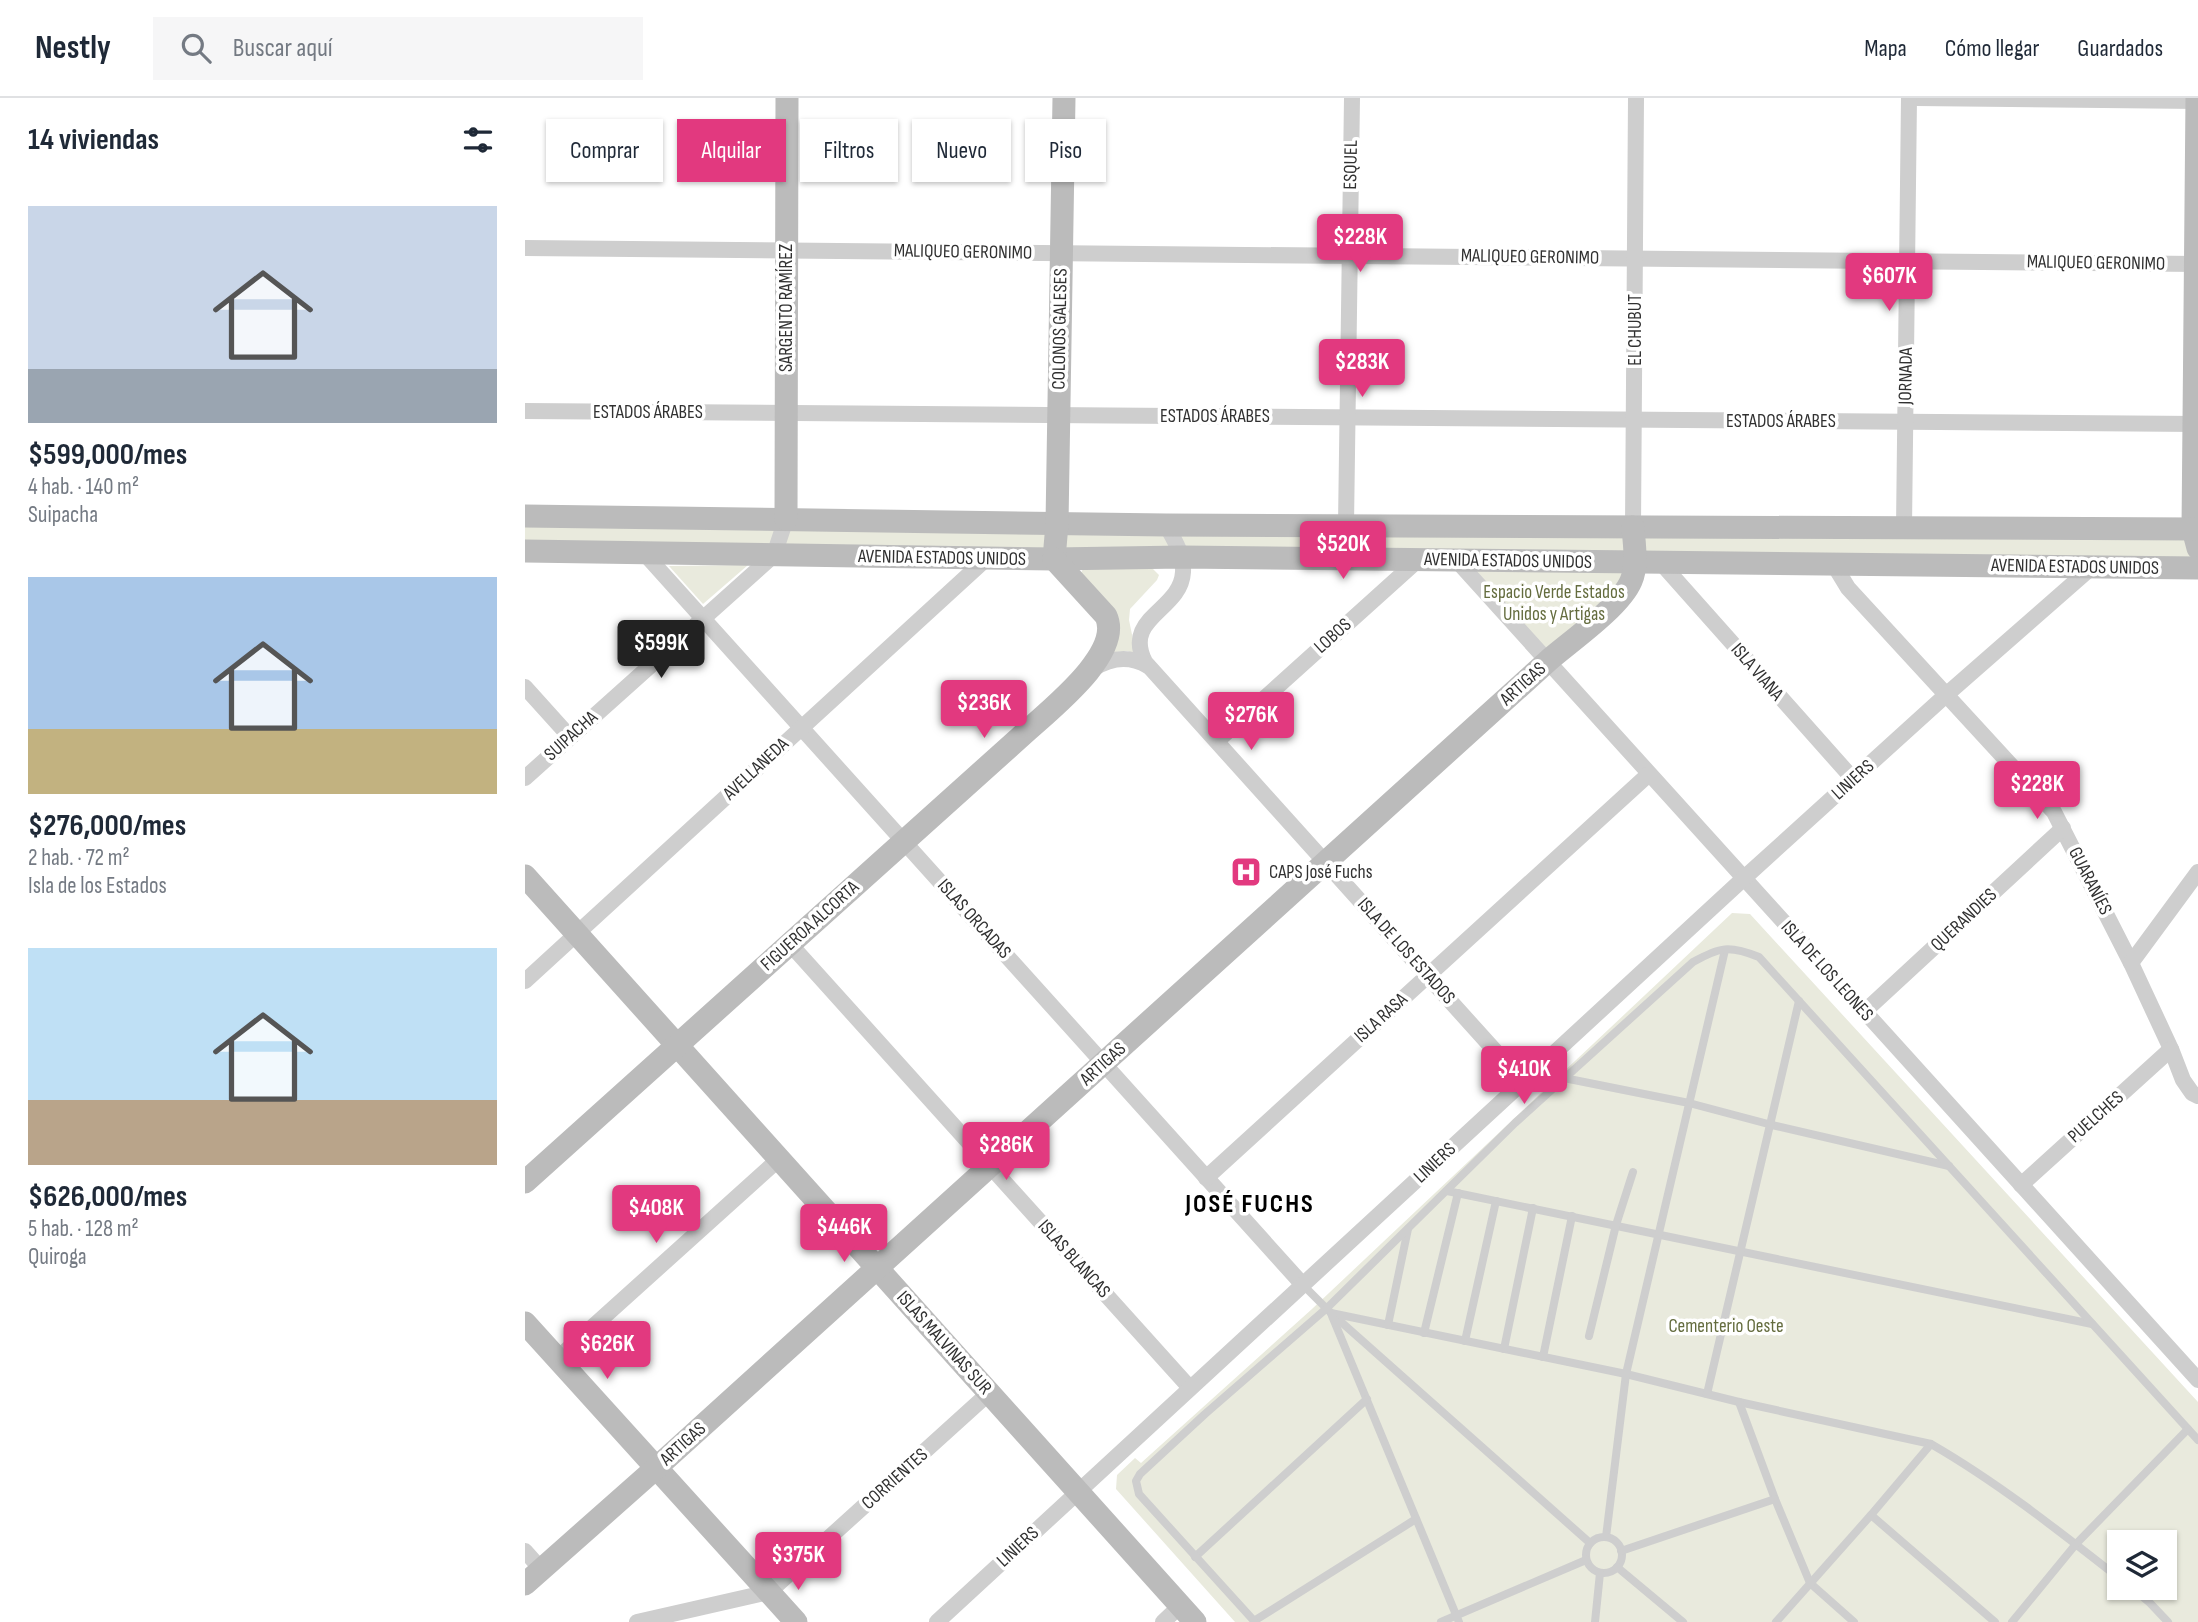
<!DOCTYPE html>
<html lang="es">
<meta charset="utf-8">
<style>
body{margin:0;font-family:"Sofia Sans Condensed",sans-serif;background:#f6f6f7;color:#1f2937;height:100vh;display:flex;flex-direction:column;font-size:26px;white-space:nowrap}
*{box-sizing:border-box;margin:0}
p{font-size:23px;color:#747a83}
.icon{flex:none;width:38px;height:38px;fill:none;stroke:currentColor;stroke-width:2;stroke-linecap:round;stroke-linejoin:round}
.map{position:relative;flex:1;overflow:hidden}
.drawer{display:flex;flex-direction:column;background:#fff;width:525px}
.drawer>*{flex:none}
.top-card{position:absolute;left:21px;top:21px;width:665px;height:63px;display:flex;gap:14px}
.buttons{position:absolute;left:1582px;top:1432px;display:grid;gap:14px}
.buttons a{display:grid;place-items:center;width:70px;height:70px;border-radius:0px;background:#fff;box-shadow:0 2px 5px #0004;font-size:35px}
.price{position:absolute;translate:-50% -60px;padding:0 16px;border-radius:7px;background:#e2397f;color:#fff;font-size:23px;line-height:46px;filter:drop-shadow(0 2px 4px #0008)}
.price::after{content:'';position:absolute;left:50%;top:42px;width:21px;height:16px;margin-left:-10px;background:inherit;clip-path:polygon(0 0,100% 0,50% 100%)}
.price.selected{background:#222;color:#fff}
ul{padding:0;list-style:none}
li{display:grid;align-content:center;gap:14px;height:371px;padding:0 28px}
li span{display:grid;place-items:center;height:217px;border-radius:0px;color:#555}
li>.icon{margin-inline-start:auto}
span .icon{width:126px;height:126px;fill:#fffc;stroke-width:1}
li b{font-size:30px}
h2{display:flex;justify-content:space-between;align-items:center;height:84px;padding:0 28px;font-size:30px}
.tag{padding:0 24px;border-radius:0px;background:#fff;box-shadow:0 2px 5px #0004;font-size:24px;line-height:63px}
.tag.selected{background:#e2397f;color:#fff}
header{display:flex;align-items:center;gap:42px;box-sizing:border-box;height:98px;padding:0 35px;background:#fff;border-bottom:2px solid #e0e1e3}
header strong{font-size:33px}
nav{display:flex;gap:38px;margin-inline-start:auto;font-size:24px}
.search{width:490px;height:63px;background:#f6f6f7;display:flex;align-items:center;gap:18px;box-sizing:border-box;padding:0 24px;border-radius:0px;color:#747a83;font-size:26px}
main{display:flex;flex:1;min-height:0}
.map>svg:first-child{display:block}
</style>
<header>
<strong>Nestly</strong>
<div class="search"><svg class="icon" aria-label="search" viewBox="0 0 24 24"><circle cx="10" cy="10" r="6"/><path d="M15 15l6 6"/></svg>Buscar aquí</div>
<nav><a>Mapa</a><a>Cómo llegar</a><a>Guardados</a></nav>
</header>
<main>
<section class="drawer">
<h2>14 viviendas<svg class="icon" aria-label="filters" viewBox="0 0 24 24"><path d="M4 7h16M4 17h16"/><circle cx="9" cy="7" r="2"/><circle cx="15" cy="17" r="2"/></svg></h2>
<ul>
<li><span style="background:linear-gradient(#c9d6e8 75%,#9aa5b1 0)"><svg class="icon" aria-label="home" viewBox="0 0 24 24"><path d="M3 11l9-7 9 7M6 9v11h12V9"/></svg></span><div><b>$599,000/mes</b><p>4 hab. · 140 m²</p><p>Suipacha</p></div></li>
<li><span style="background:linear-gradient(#a9c7e8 70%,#c2b280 0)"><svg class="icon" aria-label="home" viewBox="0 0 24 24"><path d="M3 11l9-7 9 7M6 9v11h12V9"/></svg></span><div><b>$276,000/mes</b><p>2 hab. · 72 m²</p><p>Isla de los Estados</p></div></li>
<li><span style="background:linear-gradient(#bfe0f5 70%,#b9a48a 0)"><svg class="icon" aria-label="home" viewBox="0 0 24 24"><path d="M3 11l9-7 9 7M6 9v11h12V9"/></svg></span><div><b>$626,000/mes</b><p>5 hab. · 128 m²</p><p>Quiroga</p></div></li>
</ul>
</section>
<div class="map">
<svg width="1673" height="1524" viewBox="0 0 1673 1524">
<rect width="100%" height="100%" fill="#fff"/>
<!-- green -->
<g fill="#e9eadd" fill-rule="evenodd">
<path d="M0,418L1668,431L1673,470L1110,464L1094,501L1024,562L936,464L0,453Z"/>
<path d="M223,467L178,506L144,468Z"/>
<path d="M559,469L628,471L634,477L632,482L605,511L604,522L611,556L602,553L581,555L556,475Z"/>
<path d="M1207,815L1225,816L1673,1304V1524H710L591,1391L592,1377L610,1360L616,1365L787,1211ZM1594,1444H1640V1489H1594Z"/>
</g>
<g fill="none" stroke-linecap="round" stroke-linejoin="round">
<!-- lane -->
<g stroke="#cecece" stroke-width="8">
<path d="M1039,980L1164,1005L1247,1027L1424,1068"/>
<path d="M922,1093L1567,1226"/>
<path d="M778,1187L806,1215L1065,1445"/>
<path d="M806,1215L1101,1276L1214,1304L1406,1346C1472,1384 1534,1433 1594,1480"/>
<path d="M807,1218L934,1524"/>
<path d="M863,1227L883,1131"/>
<path d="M899,1235L933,1095"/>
<path d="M1064,1238L1091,1127L1108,1074"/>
<path d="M940,1243L971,1103"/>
<path d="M979,1251L1008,1110"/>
<path d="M1018,1259L1047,1118"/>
<path d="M1182,1296L1274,903"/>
<path d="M1214,1304L1250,1401L1285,1485L1329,1524"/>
<path d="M1346,1417L1470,1524"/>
<path d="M1081,1439L1101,1276L1200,852"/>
<circle cx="1079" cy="1457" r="18"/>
<path d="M1096,1453L1250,1401"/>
<path d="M670,1459L842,1301"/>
<path d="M1092,1469L1158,1524"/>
<path d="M1606,1489L1625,1505L1643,1524"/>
<path d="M729,1523L891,1421"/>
<path d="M730,1524L614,1396L611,1383L615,1376L680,1316L802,1210L990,1025L1168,864C1195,849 1204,847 1234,859L1673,1342"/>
<path d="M916,1524L1061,1462"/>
<path d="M1070,1524L1075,1475"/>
<path d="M1251,1524L1346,1417L1406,1346"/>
<path d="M1487,1524L1551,1446L1663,1331"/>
</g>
<!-- street -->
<g stroke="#cecece" stroke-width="16">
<path d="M1391,0L1673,3"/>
<path d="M0,150L1673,166"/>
<path d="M0,313L1673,326"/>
<path d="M641,427C649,441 659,457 658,474C656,513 597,519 620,564L998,984"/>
<path d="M821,427L827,0"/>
<path d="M1108,429L1111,0"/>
<path d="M1379,430L1384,0"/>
<path d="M119,455L778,1187"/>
<path d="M933,464L1673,1282"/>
<path d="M1136,465L1329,682"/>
<path d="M1309,467L1323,490L1529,714L1606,865L1646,951L1658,982L1667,995L1673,998"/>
<path d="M568,571C585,560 604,557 623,568"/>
<path d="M0,589L45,639"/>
<path d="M692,643L893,462"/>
<path d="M0,680L249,457L261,421"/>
<path d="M265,846L665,1290"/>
<path d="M1606,865L1673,774"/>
<path d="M0,883L462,460"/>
<path d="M1339,914L1538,730"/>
<path d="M681,1080L1124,676"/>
<path d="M1496,1087L1646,951"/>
<path d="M32,1261L254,1061"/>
<path d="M0,1453L16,1471"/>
<path d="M112,1524L244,1494L464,1295"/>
<path d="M412,1524L1218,781L1421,597L1567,469"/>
<path d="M638,1524L655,1508"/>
</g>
<!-- secondary -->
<g stroke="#bbb" stroke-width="23">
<path d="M1672,0L1668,431L1673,450"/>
<path d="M0,418L641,427L1673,431"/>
<path d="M261,421L262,0"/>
<path d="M0,453L529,461L657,459L1673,470"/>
<path d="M529,461L532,426L539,0"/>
<path d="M0,778L670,1524"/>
<path d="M0,1084L493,641C519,616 599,557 581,518L529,461"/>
<path d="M0,1225L271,1524"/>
<path d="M0,1486L131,1370L1024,562C1046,543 1095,509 1106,483C1113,467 1109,445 1108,429"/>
</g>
</g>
<!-- icons -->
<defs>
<g id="hospital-square" transform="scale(1.575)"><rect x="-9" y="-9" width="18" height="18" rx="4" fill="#e2397f" stroke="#fff"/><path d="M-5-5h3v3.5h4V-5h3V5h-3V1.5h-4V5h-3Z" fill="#fff"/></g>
</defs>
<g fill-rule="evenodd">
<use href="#hospital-square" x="721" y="774"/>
</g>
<g text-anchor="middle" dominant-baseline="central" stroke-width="7" stroke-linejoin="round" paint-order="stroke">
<!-- street labels -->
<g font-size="19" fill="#313131" stroke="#fff">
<text transform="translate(826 67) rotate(-89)">ESQUEL</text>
<text transform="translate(438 154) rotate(1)">MALIQUEO GERONIMO</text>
<text transform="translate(1005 159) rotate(1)">MALIQUEO GERONIMO</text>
<text transform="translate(1571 165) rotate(1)">MALIQUEO GERONIMO</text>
<text transform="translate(261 210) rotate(-90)">SARGENTO RAMÍREZ</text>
<text transform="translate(535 231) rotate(-89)">COLONOS GALESES</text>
<text transform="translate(1110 232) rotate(-90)">EL CHUBUT</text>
<text transform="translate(1381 278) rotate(-89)">JORNADA</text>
<text x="123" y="314">ESTADOS ÁRABES</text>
<text x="690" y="318">ESTADOS ÁRABES</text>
<text x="1256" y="323">ESTADOS ÁRABES</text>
<text transform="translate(417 460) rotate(1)">AVENIDA ESTADOS UNIDOS</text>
<text transform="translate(983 463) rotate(1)">AVENIDA ESTADOS UNIDOS</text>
<text transform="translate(1550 469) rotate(1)">AVENIDA ESTADOS UNIDOS</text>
<text transform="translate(808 538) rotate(-42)">LOBOS</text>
<text transform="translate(1232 574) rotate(49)">ISLA VIANA</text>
<text transform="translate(998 586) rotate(-42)">ARTIGAS</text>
<text transform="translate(46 638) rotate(-42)">SUIPACHA</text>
<text transform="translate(231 671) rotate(-43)">AVELLANEDA</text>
<text transform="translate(1328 682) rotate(-42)">LINIERS</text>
<text transform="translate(1565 783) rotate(63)">GUARANÍES</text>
<text transform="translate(449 821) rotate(48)">ISLAS ORCADAS</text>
<text transform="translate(1439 822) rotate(-43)">QUERANDIES</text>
<text transform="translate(285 828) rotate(-42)">FIGUEROA ALCORTA</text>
<text transform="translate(881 853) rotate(48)">ISLA DE LOS ESTADOS</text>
<text transform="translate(1302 873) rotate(48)">ISLA DE LOS LEONES</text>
<text transform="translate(856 920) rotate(-42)">ISLA RASA</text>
<text transform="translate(578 966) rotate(-42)">ARTIGAS</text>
<text transform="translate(1571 1019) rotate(-42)">PUELCHES</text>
<text transform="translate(910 1065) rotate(-43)">LINIERS</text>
<text transform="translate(549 1161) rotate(48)">ISLAS BLANCAS</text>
<text transform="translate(419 1245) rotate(48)">ISLAS MALVINAS SUR</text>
<text transform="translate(158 1346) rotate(-42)">ARTIGAS</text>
<text transform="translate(370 1381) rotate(-42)">CORRIENTES</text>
<text transform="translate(493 1449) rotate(-43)">LINIERS</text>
</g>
<!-- park labels -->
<g font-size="19" fill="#646c3e" stroke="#fff">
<text x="1029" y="494">Espacio Verde Estados<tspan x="1029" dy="22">Unidos y Artigas</tspan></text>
<text x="1201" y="1228">Cementerio Oeste</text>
</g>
<!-- poi labels -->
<g font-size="19" fill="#313131" stroke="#fff" text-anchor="start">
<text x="744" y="774">CAPS José Fuchs</text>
</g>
<!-- district labels -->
<g font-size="26" font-weight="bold" letter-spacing="2" fill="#000" stroke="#fff">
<text x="725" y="1106">JOSÉ FUCHS</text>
</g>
</g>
</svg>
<div class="buttons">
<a><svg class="icon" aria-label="layers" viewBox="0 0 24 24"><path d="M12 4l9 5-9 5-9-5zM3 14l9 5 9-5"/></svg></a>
</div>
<b class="price" style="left:835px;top:176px">$228K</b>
<b class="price" style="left:1364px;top:215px">$607K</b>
<b class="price" style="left:837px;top:301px">$283K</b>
<b class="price" style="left:818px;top:483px">$520K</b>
<b class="price selected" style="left:136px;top:582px">$599K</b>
<b class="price" style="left:459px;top:642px">$236K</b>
<b class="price" style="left:726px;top:654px">$276K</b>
<b class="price" style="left:1512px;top:723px">$228K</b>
<b class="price" style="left:999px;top:1008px">$410K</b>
<b class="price" style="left:481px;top:1084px">$286K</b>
<b class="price" style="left:131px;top:1147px">$408K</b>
<b class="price" style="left:319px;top:1166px">$446K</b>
<b class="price" style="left:82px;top:1283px">$626K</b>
<b class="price" style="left:273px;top:1494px">$375K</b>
<div class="top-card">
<a class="tag">Comprar</a>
<a class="tag selected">Alquilar</a>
<a class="tag">Filtros</a>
<a class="tag">Nuevo</a>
<a class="tag">Piso</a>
</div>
</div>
</main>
